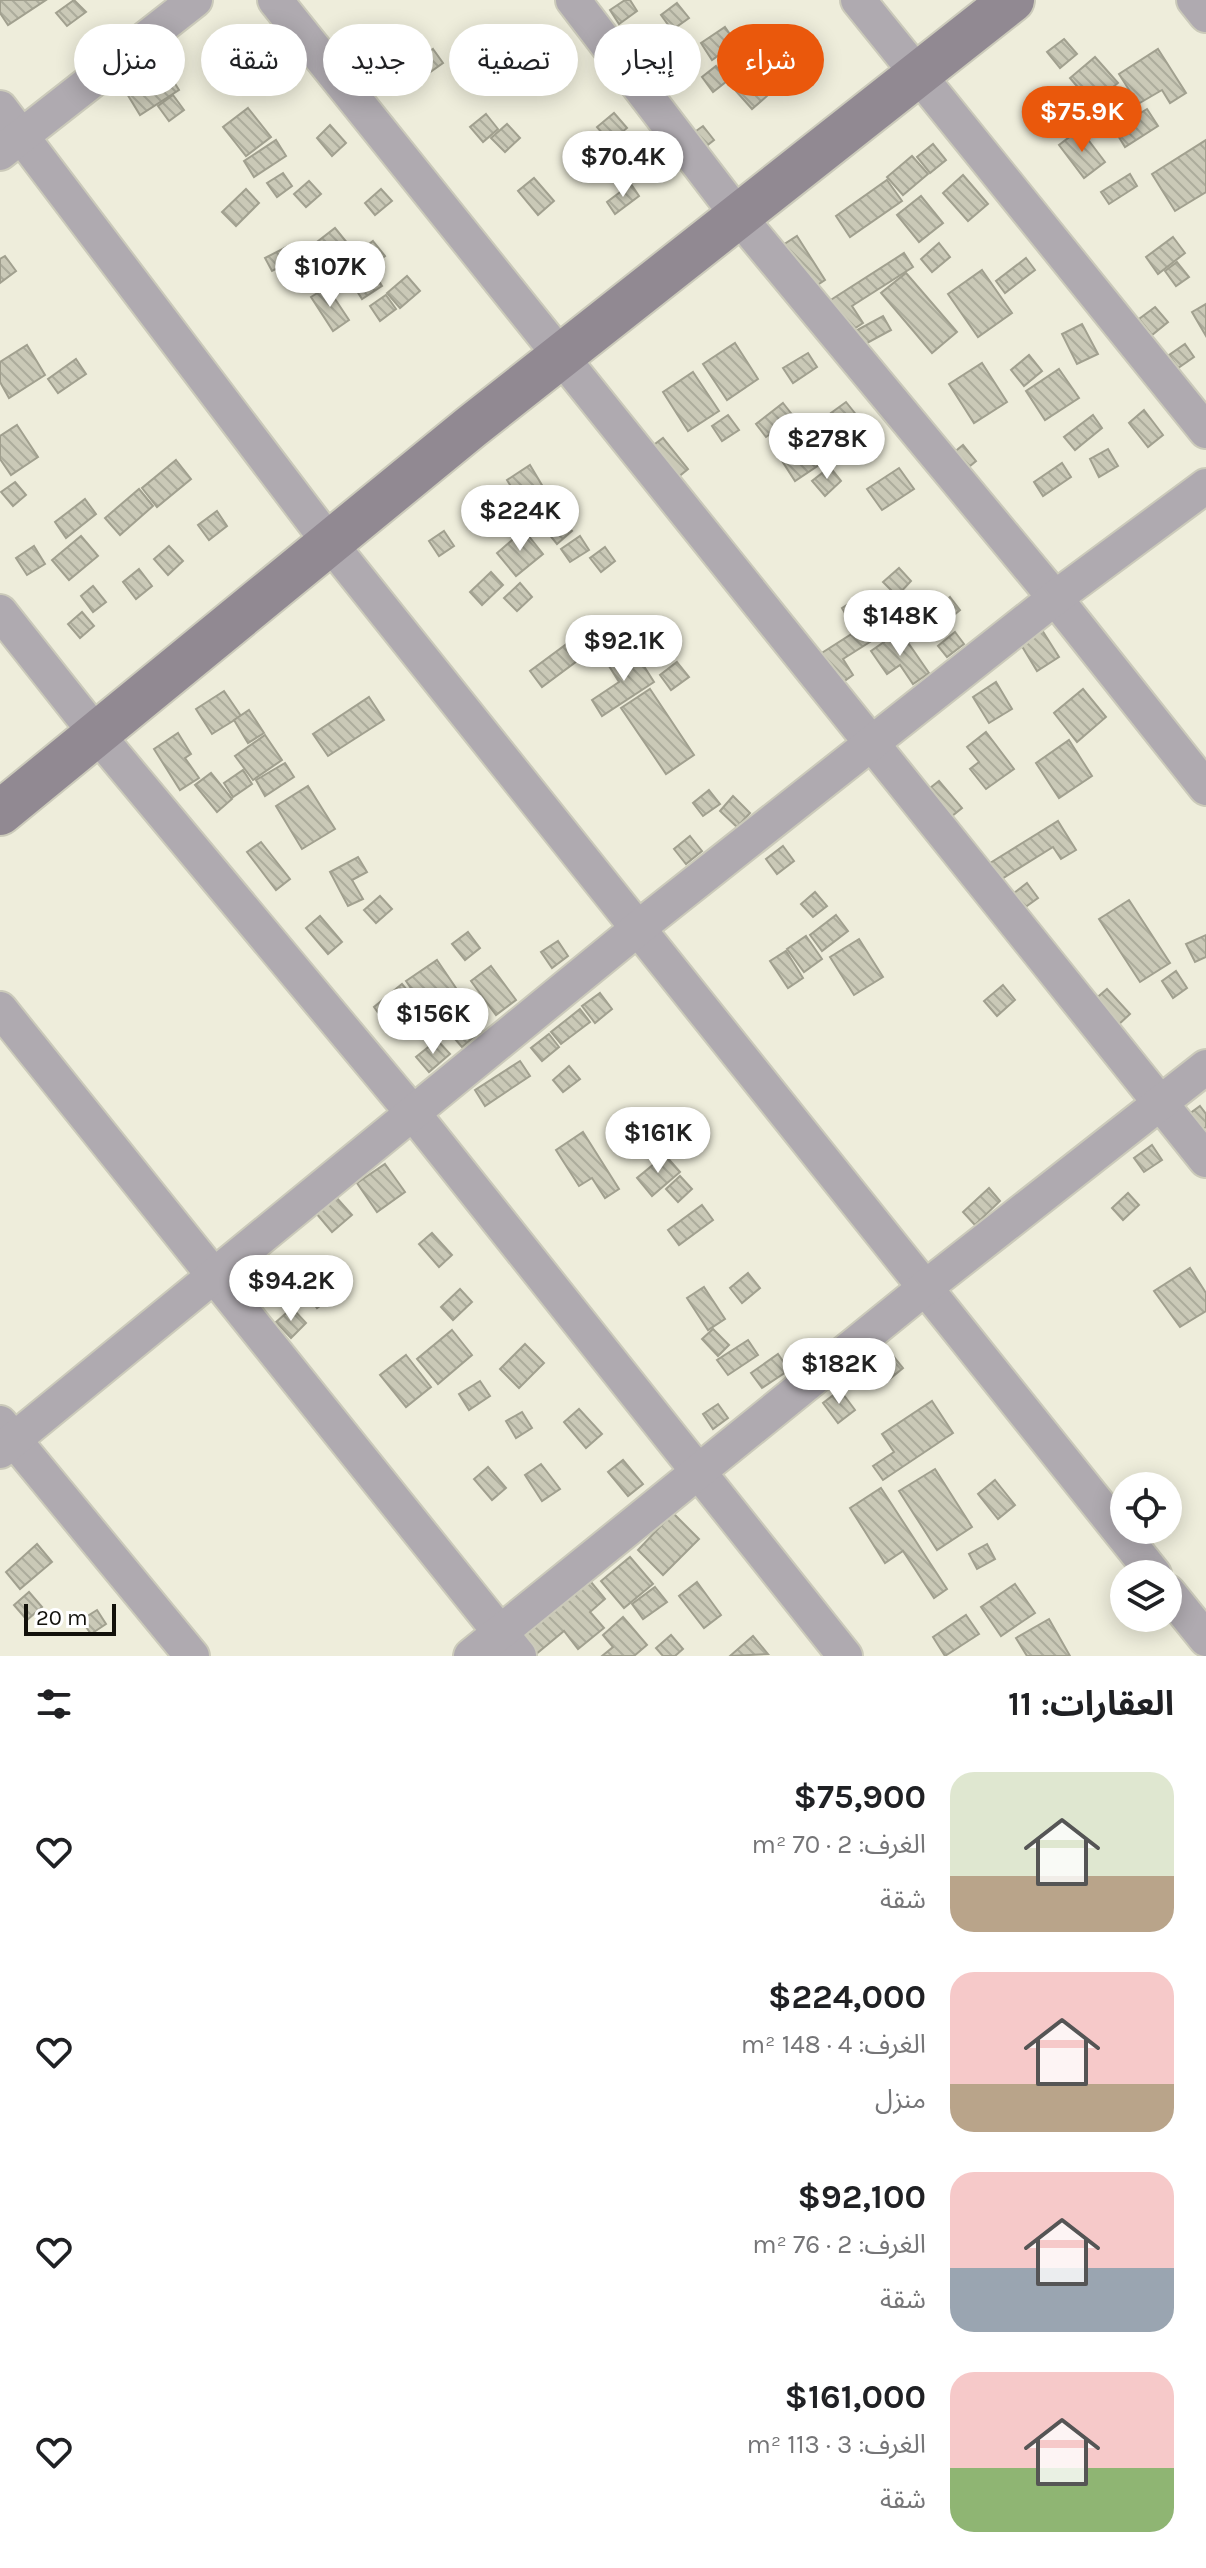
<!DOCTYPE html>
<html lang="ar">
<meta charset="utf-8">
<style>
body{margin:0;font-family:Karla,"Noto Sans Arabic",sans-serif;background:#f6f6f6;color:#202124;direction:rtl;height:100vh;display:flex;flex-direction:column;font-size:30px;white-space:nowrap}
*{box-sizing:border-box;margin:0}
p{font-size:26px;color:#757577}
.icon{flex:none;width:44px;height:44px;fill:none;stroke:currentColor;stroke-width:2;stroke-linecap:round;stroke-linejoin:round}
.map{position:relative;height:1656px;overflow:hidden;direction:ltr}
.sheet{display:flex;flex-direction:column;background:#fff;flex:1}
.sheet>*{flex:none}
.top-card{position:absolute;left:24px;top:24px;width:800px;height:72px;direction:rtl;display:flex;gap:16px}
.fabs{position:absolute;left:1110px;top:1472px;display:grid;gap:16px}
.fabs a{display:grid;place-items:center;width:72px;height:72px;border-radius:50%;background:#fff;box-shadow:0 4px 20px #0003;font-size:40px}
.scale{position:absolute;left:24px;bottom:20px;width:92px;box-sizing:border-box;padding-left:8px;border:4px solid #12110b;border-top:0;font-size:22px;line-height:28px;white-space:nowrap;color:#12110b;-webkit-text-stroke:6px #fff;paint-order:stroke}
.price{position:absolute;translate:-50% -68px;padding:0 18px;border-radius:28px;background:#fff;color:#222;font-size:26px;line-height:52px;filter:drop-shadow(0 2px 4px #0008)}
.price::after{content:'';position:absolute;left:50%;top:48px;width:24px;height:18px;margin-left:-12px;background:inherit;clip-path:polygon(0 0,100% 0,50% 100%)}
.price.active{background:#ea580c;color:#fff}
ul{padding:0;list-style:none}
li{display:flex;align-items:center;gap:24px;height:200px;padding:0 32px}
li span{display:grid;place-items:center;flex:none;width:224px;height:160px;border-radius:24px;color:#555}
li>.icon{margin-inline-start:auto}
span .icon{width:96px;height:96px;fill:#fffc;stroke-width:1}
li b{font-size:34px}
h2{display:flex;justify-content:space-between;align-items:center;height:96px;padding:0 32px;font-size:34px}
.pill{padding:0 28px;border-radius:36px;background:#fff;box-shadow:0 4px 20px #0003;font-size:28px;line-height:72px}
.pill.active{background:#ea580c;color:#fff}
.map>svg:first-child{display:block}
</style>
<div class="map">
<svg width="1206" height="1656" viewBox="0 0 1206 1656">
<defs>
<pattern id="building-back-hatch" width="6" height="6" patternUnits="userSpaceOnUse" patternTransform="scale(2)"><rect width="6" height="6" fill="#cac9b7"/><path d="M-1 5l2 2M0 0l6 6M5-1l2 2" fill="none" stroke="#acac9c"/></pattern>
</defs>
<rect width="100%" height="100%" fill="#eeeddb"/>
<!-- building -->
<g fill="url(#building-back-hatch)" stroke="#a1a08f" stroke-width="2">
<path d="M0,0H46L8,25L0,13Z"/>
<path d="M74,0L86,12L67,26L56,13Z"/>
<path d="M625,0H630L637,11L619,24L610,10Z"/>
<path d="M677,3L689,18L672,30L661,15Z"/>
<path d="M725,27L736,43L712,60L701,43Z"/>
<path d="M1064,39L1077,54L1060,68L1047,52Z"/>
<path d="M433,49L443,63L419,80L409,66Z"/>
<path d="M1158,49L1186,93L1170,103L1162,90L1138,104L1119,74Z"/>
<path d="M157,55L179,90L140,115L118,79Z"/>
<path d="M1095,57L1118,83L1092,104L1070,78Z"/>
<path d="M685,58L695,70L660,97L650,84Z"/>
<path d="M283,63L292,77L273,91L263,77Z"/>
<path d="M716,66L727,81L713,92L702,77Z"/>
<path d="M744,68L767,96L752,109L728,82Z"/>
<path d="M173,95L184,110L169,121L158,106Z"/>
<path d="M248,108L271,137L246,156L223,127Z"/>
<path d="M1147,109L1158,126L1125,147L1114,129Z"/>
<path d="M614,113L627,128L610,142L597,127Z"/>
<path d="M486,114L498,129L483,142L470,127Z"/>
<path d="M507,124L520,138L505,152L491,138Z"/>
<path d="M330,125L346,143L332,156L317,138Z"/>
<path d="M703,126L714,140L700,151L689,136Z"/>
<path d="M1080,129L1105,162L1084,178L1059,145Z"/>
<path d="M276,140L286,156L254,177L244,161Z"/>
<path d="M1206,140V192L1175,211L1152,174Z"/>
<path d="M933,144L946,160L930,173L917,157Z"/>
<path d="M912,156L928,174L903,195L887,177Z"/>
<path d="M283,173L292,186L277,197L267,183Z"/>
<path d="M1130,174L1137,186L1109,204L1101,192Z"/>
<path d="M963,175L988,204L968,221L943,193Z"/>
<path d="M534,178L554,201L538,215L518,191Z"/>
<path d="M887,180L902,201L850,237L836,216Z"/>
<path d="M309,181L321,194L306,207L294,194Z"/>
<path d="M631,184L639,196L615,214L607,202Z"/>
<path d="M246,189L259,203L236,226L222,212Z"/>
<path d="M381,189L392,201L375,215L365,203Z"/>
<path d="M921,196L943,223L919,242L897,215Z"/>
<path d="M335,228L348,244L331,259L317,242Z"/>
<path d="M797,236L825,280L802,295L775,250Z"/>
<path d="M1173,237L1185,253L1158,274L1146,257Z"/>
<path d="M373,241L385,256L368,269L356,254Z"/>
<path d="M939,243L950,257L932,272L921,259Z"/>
<path d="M292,244L299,257L272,271L265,258Z"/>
<path d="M904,253L913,267L852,306L863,323L846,334L826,303Z"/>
<path d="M5,256L16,271L0,283V259Z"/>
<path d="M1026,258L1035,270L1005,293L996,281Z"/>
<path d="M1177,262L1189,277L1176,286L1165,271Z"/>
<path d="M372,270L382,286L362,299L352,283Z"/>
<path d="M982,270L1012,313L978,337L948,294Z"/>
<path d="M906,273L957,332L932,353L881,293Z"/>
<path d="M407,276L420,291L400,308L387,293Z"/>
<path d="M327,287L349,320L333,331L311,297Z"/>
<path d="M386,295L396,309L380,321L370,306Z"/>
<path d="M1206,304V336L1192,312Z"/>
<path d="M1155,307L1168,322L1152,335L1139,319Z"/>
<path d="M883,316L891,330L858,348L850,334Z"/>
<path d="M1082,324L1098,354L1077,364L1062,334Z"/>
<path d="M735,343L758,379L727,400L703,364Z"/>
<path d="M1185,344L1194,357L1178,368L1169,355Z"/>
<path d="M27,345L45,375L9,398L0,382V362Z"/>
<path d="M808,353L817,367L793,383L783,368Z"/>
<path d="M1029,355L1042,371L1024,386L1011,370Z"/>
<path d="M76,359L86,374L58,393L48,379Z"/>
<path d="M982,363L1007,402L974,423L949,384Z"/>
<path d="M1059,369L1079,398L1045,420L1026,391Z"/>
<path d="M693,372L719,411L688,431L663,392Z"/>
<path d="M846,402L858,417L843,429L831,413Z"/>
<path d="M783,403L794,417L766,437L756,424Z"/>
<path d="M1144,410L1163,435L1148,447L1129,423Z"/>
<path d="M728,415L739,430L722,441L712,426Z"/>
<path d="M1093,415L1102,428L1075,450L1064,437Z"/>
<path d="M17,425L38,457L11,475L0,459V436Z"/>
<path d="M808,429L828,459L795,481L775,450Z"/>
<path d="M663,438L688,469L672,482L647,450Z"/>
<path d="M963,445L976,461L959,475L946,459Z"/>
<path d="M1108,449L1118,466L1099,477L1090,459Z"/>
<path d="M176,460L191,479L157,507L142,488Z"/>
<path d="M1062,463L1071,477L1043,496L1034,482Z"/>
<path d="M530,465L549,497L526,511L507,480Z"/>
<path d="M830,467L841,481L825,496L812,481Z"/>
<path d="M899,468L914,489L882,510L867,489Z"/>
<path d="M15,482L26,495L13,506L1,492Z"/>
<path d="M139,489L153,506L120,535L105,518Z"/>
<path d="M85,499L96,514L66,538L55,522Z"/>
<path d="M217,511L227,526L209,540L198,525Z"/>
<path d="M563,521L572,531L557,544L548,533Z"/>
<path d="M524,530L543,554L516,576L497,553Z"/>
<path d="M444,531L454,546L439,556L429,541Z"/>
<path d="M81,536L98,556L69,580L52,560Z"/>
<path d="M580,536L589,550L570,562L561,549Z"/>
<path d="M34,546L45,564L27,575L16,558Z"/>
<path d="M169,546L183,561L168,575L154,559Z"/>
<path d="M605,547L615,561L601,572L590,558Z"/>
<path d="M899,568L911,581L897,596L883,582Z"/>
<path d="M139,569L152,586L136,599L123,582Z"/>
<path d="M491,572L503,585L482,605L470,592Z"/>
<path d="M520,583L532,597L517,611L504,598Z"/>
<path d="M93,586L106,602L93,612L81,596Z"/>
<path d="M920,592L929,603L914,616L905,605Z"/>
<path d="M866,593L875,608L851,623L842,608Z"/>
<path d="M950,597L960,610L943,624L932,611Z"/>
<path d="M82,612L94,626L80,638L68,624Z"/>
<path d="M883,614L892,628L843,659L853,675L836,687L817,656Z"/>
<path d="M595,623L617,652L602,664L592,650L542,687L530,671Z"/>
<path d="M1042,630L1059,657L1037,671L1020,643Z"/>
<path d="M900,631L929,673L913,684L900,665L887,674L871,651Z"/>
<path d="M955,632L964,644L947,657L938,646Z"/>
<path d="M633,649L654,682L602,716L592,700L619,682L609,666Z"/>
<path d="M677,662L689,677L671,690L660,675Z"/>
<path d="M996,682L1012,709L989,723L973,697Z"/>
<path d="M650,689L694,755L666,774L621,708Z"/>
<path d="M1083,689L1106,717L1077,742L1054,713Z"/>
<path d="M224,691L241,716L212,734L196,709Z"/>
<path d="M369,697L384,720L328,756L313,734Z"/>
<path d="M249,710L264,733L248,743L234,720Z"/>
<path d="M986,732L1014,769L986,789L970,769L979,762L967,747Z"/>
<path d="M178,733L191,754L185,758L199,778L180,790L154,749Z"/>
<path d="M265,735L282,760L253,780L235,756Z"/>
<path d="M1069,740L1092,776L1059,798L1036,763Z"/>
<path d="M285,763L294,777L265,796L256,780Z"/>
<path d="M243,770L252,784L233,797L224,783Z"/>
<path d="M211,773L232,799L217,812L195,785Z"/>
<path d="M939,781L962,808L947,820L925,792Z"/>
<path d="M308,786L335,829L302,849L276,806Z"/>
<path d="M709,790L720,804L703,816L693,803Z"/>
<path d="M733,796L750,813L737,827L720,811Z"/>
<path d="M1058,821L1076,850L1061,859L1053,847L1000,880L990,863Z"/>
<path d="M690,836L702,851L686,864L674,849Z"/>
<path d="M261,842L290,879L276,890L247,852Z"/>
<path d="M783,846L794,861L777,874L766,859Z"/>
<path d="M358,857L367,872L352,880L363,899L348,906L330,872Z"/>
<path d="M1027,883L1038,898L1024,908L1014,893Z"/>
<path d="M815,892L827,906L813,917L801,904Z"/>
<path d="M380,896L392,909L376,923L364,910Z"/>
<path d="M1129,900L1170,963L1140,982L1099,919Z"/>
<path d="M836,915L848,931L822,951L810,935Z"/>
<path d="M320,916L342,942L328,954L306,928Z"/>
<path d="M468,932L480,948L465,960L452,944Z"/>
<path d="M1206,935V957L1195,962L1186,944Z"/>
<path d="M806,936L822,959L804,972L787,949Z"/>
<path d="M859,939L883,977L854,995L830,957Z"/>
<path d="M558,941L568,956L552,968L541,952Z"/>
<path d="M786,951L803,978L788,988L770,961Z"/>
<path d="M437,960L462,997L431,1017L406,981Z"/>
<path d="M491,966L516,1000L496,1015L471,981Z"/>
<path d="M1176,971L1187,988L1173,998L1162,981Z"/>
<path d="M402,984L413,997L384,1021L374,1007Z"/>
<path d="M1003,985L1015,1000L997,1016L984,1001Z"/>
<path d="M1107,989L1130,1014L1118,1025L1094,1000Z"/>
<path d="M600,993L612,1009L595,1023L582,1006Z"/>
<path d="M580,1009L590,1022L561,1044L551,1032Z"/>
<path d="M469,1015L482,1030L462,1047L449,1032Z"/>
<path d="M549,1034L559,1047L542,1061L531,1048Z"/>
<path d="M437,1040L450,1054L429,1072L416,1057Z"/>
<path d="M520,1061L530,1076L485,1106L475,1090Z"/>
<path d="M569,1066L580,1079L563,1092L553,1080Z"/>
<path d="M1200,1106L1206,1114V1127L1197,1133L1185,1117Z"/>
<path d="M583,1132L619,1189L605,1198L592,1178L579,1186L556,1150Z"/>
<path d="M1152,1145L1162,1160L1144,1172L1134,1158Z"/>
<path d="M665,1155L680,1172L652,1196L637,1178Z"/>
<path d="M385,1164L405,1192L377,1212L357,1183Z"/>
<path d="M680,1176L692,1189L678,1202L666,1189Z"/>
<path d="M989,1188L1000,1201L975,1225L963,1212Z"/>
<path d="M1128,1193L1139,1205L1123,1220L1112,1208Z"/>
<path d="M335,1196L352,1215L332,1232L316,1213Z"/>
<path d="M702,1205L713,1220L679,1245L668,1230Z"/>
<path d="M432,1233L452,1255L439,1267L419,1244Z"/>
<path d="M1190,1268L1206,1293V1311L1180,1327L1154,1291Z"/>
<path d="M337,1271L348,1286L317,1308L306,1293Z"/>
<path d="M748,1273L760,1288L742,1303L730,1288Z"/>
<path d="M704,1287L725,1319L708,1330L687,1298Z"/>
<path d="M460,1289L472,1302L453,1320L441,1307Z"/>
<path d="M292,1308L306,1323L291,1338L276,1322Z"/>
<path d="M713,1329L729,1345L718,1356L702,1339Z"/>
<path d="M452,1330L472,1355L438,1384L417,1359Z"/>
<path d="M748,1340L758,1355L728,1375L717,1360Z"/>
<path d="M525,1344L544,1363L519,1388L500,1369Z"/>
<path d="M889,1351L903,1368L886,1382L872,1365Z"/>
<path d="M778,1354L789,1370L762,1388L751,1373Z"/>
<path d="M406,1355L431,1387L406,1407L380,1375Z"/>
<path d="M480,1381L490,1396L469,1410L459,1394Z"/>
<path d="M840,1390L855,1410L838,1423L823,1403Z"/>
<path d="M932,1401L953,1433L883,1480L873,1466L894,1452L882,1434Z"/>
<path d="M718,1404L728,1418L713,1429L703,1414Z"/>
<path d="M579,1409L602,1434L586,1448L564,1422Z"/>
<path d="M522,1412L532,1428L516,1438L506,1421Z"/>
<path d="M623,1460L643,1484L628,1496L608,1472Z"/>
<path d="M541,1464L560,1489L542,1501L525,1475Z"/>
<path d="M488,1467L506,1488L492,1500L474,1479Z"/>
<path d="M935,1469L972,1527L937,1550L899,1491Z"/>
<path d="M995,1480L1015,1505L998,1519L978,1494Z"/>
<path d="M881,1488L947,1589L934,1598L903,1551L885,1563L850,1508Z"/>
<path d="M673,1513L699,1539L663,1575L638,1550Z"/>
<path d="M37,1544L52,1562L20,1589L6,1572Z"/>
<path d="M987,1544L995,1559L977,1569L969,1554Z"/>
<path d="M630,1557L653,1584L624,1608L601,1581Z"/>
<path d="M586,1576L605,1599L590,1612L604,1628L578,1649L564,1631L535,1655L517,1633Z"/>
<path d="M697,1582L721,1615L704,1628L679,1596Z"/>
<path d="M1015,1584L1035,1613L1001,1636L981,1607Z"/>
<path d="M655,1587L667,1602L643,1619L632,1604Z"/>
<path d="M29,1592L42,1607L27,1620L14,1605Z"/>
<path d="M97,1610L106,1624L91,1634L81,1620Z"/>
<path d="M966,1615L979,1634L945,1656L933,1637Z"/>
<path d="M623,1617L647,1645L634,1656H602L613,1647L603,1635Z"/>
<path d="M1049,1619L1070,1656H1027L1016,1638Z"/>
<path d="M671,1635L683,1649L675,1656H663L656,1648Z"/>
<path d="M753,1636L768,1654L730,1656Z"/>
</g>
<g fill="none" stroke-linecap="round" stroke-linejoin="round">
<!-- street casing -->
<g stroke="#cbcaba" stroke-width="38">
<g id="street">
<path d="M275,0L1206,1160"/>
<path d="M573,0L739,217L1055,598L1206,788"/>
<path d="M858,0L1206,431"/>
<path d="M1194,0L1206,15"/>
<path d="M0,108L329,542L1154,1574"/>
<path d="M0,153L195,0"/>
<path d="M0,612L95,732L412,1112L845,1656"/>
<path d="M0,1009L519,1656"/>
<path d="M0,1423L192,1656"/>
<path d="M0,1451L652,917L1055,598L1206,486"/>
<path d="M1168,1592L1206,1639"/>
<path d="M471,1656L926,1287L1206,1067"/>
</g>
</g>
<!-- secondary casing -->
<g stroke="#cbcaba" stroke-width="48">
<path id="secondary" d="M0,813L471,427L1012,0"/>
</g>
<!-- street -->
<use href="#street" stroke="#afaab0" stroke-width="34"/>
<!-- secondary -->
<use href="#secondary" stroke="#918992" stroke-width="44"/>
</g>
</svg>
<div class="fabs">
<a><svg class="icon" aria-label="locate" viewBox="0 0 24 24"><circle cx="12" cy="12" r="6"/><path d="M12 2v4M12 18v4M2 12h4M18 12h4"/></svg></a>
<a><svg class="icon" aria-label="layers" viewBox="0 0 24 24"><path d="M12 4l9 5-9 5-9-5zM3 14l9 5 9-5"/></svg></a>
</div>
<div class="scale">20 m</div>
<b class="price active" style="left:1082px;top:154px">$75.9K</b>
<b class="price" style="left:623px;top:199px">$70.4K</b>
<b class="price" style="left:330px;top:309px">$107K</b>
<b class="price" style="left:827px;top:481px">$278K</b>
<b class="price" style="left:520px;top:553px">$224K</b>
<b class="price" style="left:900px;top:658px">$148K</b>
<b class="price" style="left:624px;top:683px">$92.1K</b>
<b class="price" style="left:433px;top:1056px">$156K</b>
<b class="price" style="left:658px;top:1175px">$161K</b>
<b class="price" style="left:291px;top:1323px">$94.2K</b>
<b class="price" style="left:839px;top:1406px">$182K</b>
<div class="top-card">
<a class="pill active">شراء</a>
<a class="pill">إيجار</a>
<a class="pill">تصفية</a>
<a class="pill">جديد</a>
<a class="pill">شقة</a>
<a class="pill">منزل</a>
</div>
</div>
<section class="sheet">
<h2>العقارات: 11<svg class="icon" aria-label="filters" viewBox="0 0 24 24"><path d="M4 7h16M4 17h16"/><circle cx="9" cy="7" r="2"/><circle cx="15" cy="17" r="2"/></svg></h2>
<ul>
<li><span style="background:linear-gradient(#dfe7d0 65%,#b9a48a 0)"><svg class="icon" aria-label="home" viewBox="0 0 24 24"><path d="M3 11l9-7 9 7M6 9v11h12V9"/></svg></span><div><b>$75,900</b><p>الغرف: 2 · 70 m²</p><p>شقة</p></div><svg class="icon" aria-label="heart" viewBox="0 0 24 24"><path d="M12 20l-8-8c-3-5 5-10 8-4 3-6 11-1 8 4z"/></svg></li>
<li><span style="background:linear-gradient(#f6c9c9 70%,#b9a48a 0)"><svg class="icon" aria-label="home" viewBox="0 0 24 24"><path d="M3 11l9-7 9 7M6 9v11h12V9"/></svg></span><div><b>$224,000</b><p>الغرف: 4 · 148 m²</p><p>منزل</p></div><svg class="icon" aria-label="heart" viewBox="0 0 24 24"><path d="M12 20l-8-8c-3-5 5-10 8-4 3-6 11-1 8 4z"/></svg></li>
<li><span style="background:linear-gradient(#f6c9c9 60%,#9aa5b1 0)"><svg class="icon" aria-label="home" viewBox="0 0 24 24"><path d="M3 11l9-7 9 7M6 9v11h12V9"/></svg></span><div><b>$92,100</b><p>الغرف: 2 · 76 m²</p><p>شقة</p></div><svg class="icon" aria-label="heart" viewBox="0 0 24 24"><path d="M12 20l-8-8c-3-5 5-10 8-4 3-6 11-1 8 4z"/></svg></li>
<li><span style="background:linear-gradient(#f6c9c9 60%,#8fb573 0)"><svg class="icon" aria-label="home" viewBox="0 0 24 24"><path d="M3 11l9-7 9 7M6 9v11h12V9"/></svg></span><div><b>$161,000</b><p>الغرف: 3 · 113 m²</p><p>شقة</p></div><svg class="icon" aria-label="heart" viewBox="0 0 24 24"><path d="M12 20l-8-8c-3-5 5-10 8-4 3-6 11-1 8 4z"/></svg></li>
</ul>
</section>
